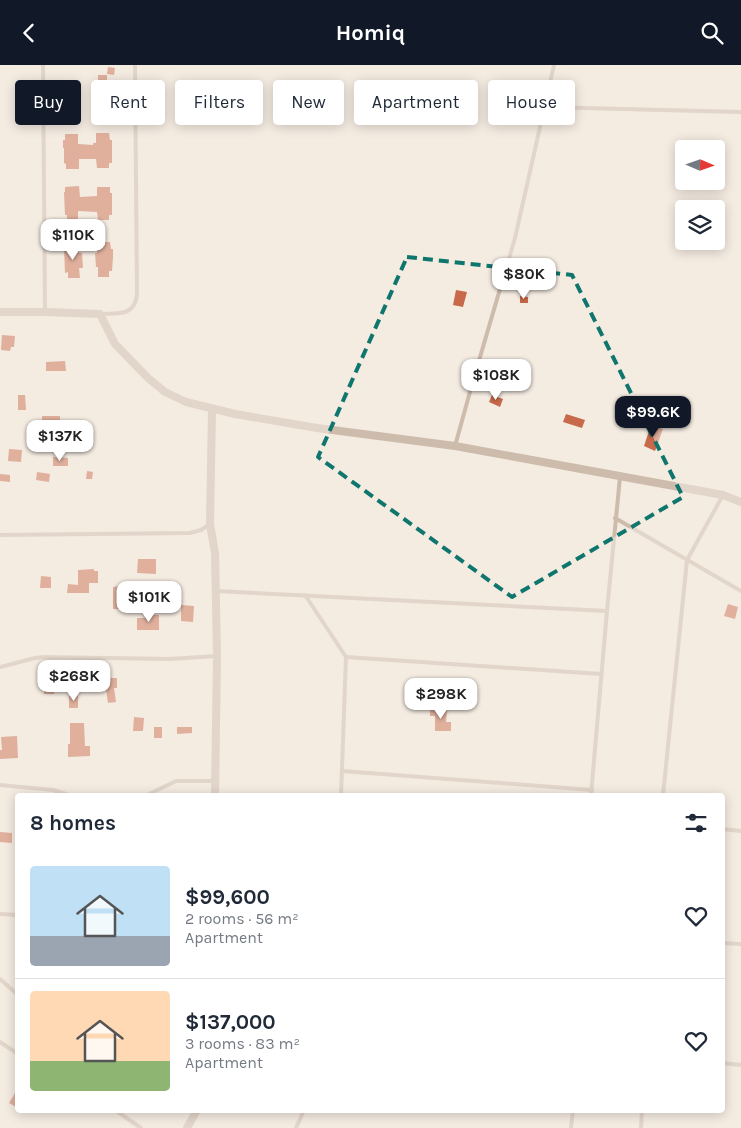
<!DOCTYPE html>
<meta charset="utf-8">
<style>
body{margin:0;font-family:Karla,sans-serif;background:#f6f6f7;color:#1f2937;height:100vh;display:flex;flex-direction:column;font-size:19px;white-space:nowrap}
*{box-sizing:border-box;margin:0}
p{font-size:16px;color:#747a83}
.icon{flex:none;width:28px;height:28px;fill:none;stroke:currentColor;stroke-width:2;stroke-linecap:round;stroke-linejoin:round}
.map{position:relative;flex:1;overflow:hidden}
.side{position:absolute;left:15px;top:728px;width:710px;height:320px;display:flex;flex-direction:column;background:#fff;border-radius:5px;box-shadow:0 2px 12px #0003}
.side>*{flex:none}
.top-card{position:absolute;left:15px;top:15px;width:711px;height:45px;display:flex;gap:10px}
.needle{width:32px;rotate:92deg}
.tools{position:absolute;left:675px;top:75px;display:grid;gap:10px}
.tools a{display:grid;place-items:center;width:50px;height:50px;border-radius:5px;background:#fff;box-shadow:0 2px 12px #0003;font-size:25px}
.price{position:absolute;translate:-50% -42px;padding:0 11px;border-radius:10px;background:#fff;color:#222;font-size:16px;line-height:32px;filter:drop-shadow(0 1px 2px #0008)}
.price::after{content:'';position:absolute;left:50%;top:30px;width:15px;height:11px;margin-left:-8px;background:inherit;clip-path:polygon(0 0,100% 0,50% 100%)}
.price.on{background:#111827;color:#fff}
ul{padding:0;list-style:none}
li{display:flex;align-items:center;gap:15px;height:125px;padding:0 15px}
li+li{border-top:1px solid #e0e1e3}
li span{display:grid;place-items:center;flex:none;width:140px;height:100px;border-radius:5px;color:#555}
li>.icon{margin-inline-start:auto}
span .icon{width:60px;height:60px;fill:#fffc;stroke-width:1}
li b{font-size:21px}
h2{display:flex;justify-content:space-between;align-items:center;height:60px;padding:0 15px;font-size:21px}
.pill{padding:0 18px;border-radius:5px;background:#fff;box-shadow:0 2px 12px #0003;font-size:18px;line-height:45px}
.pill.on{background:#111827;color:#fff}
header{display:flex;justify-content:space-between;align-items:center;height:65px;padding:0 15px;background:#111827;color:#fff;font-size:22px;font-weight:700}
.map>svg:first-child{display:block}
</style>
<header><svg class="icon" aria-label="back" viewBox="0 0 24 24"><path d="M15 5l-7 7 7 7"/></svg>Homiq<svg class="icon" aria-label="search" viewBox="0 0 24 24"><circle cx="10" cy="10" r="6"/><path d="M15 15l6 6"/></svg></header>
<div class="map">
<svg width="741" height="1063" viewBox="0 0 741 1063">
<rect width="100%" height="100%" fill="#f4ebe1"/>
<!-- building -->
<g fill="#c8694b">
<path d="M108,2L115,3L114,10L107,9Z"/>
<path d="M98,10H107V48L98,47L99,25H98Z"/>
<path d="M71,33H81L80,48H71Z"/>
<rect x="107" y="47" width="8" height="7"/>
<path d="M96,68H109L110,75H112V98H109V103H97L96,94H79V104H66V99L64,98V83H63V75H65V69H78V79L93,80V78H96Z"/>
<path d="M79,121L80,132L97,131V122H110V128H112V150H109V155H98L97,147L78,146V156H67V150H65L64,127H65V122Z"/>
<path d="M97,177H110L111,184H113V192L112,206H109V212H98V202H96L95,188H97Z"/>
<path d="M67,179H79V188H82L83,203H79L80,213H68V207L65,208L64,183H67Z"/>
<path d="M456,225L467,227L463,242L453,240Z"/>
<path d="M520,231L528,232V238H520Z"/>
<path d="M2,270L15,271L14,282H11L10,286L1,285Z"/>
<path d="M65,296L66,306H46V297Z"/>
<path d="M18,330H25L26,345H18Z"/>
<path d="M492,330L503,334L500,342L489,337Z"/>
<path d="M566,349L585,355L582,363L563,357Z"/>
<rect x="42" y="351" width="18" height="9"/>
<path d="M651,360L663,364L655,386L644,381Z"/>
<path d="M9,384L22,385L21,397L8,396Z"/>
<path d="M53,392L68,393V401H53Z"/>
<path d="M87,406L93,407L92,414H86Z"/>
<path d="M37,407L50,409L49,417L36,415Z"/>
<path d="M0,409L10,410V417L0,416Z"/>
<path d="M138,494H156V509L137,508Z"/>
<path d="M94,504V506H98V518H89V528H67L68,519L78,520V505Z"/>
<path d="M41,511L51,512V523H40Z"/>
<path d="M119,521L121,544H113V522Z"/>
<path d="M728,539L738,542L735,554L724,551Z"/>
<path d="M181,540L194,541L193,557L181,556Z"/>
<path d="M150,550H159V565H137V553H150Z"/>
<path d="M103,613H117V623H114L116,637L108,638L106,624H103Z"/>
<path d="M44,615H55L54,629H44Z"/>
<path d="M408,626L417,627L416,633H420V643L409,642L410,634H407Z"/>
<rect x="69" y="631" width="9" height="12"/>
<path d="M430,644L447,645L446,657H451V666H435V651H430Z"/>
<path d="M134,652L144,653L143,666H133Z"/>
<path d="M70,658H84L85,681H90V691L68,692V679H70Z"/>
<rect x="154" y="662" width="8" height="11"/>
<path d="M177,662H192V668L177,669Z"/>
<path d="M17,671L18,693L0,694V685H2L1,672Z"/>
<path d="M0,767L12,768V778L0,777Z"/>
<path d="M18,1023V1043L9,1038Z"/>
</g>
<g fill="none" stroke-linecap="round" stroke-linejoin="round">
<!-- service -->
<g stroke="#cdbbac" stroke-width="4">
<path d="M43,0L45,247"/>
<path d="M544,42L741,47"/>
<path d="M100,249C117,248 135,252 137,229L135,0"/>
<path d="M455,381L473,316L515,173L554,0"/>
<path d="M615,453L741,526"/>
<path d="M0,470L190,468L201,465L210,459"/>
<path d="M216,526L607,546"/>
<path d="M305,530L346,592L341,730"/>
<path d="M346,592L601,609"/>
<path d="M0,602L35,593L44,592L169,594L217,591"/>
<path d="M342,706L592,725"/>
<path d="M0,720L53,725L69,730"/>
<path d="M147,730L176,716H215"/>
<path d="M591,730L607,546L620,412"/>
<path d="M663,730L687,495L723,430"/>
<path d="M722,764L741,766"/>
<path d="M0,849L18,850"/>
<path d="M722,878L741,879"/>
<path d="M0,914L18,930"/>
<path d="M0,977L18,989"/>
<path d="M722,998L741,1000"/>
<path d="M115,1045L141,1063"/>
<path d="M296,1063L304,1045"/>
<path d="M571,1063L573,1045"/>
<path d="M641,1063L642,1045"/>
</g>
<!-- minor -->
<g stroke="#cdbbac" stroke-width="8">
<path d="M0,247H45L100,249L115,279L148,313L165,327L186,337L235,349L317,363L455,381L723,430L741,437"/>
<path d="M212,344L210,459L215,488L217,591L215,730"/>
<path d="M187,1063L197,1045"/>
</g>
</g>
<!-- marked area -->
<path d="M0 0H741V1063H0ZM407,192L572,210L683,432L512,532L318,392Z" fill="#f4ebe1" fill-opacity=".55" fill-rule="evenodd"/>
<path fill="none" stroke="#0f766e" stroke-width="4" stroke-dasharray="10 6" stroke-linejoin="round" d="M407,192L572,210L683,432L512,532L318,392Z"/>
</svg>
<div class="tools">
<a><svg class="needle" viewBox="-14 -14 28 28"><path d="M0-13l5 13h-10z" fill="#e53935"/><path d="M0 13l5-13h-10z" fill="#747a83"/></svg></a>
<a><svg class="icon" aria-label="layers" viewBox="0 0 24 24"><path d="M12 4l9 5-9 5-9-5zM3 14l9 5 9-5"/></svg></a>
</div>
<b class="price" style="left:73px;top:196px">$110K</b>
<b class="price" style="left:524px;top:235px">$80K</b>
<b class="price" style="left:496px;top:336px">$108K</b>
<b class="price on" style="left:653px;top:373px">$99.6K</b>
<b class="price" style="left:60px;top:397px">$137K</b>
<b class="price" style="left:149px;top:558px">$101K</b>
<b class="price" style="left:74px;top:637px">$268K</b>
<b class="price" style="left:441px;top:655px">$298K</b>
<div class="top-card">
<a class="pill on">Buy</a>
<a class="pill">Rent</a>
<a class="pill">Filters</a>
<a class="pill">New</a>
<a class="pill">Apartment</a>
<a class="pill">House</a>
</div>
<section class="side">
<h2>8 homes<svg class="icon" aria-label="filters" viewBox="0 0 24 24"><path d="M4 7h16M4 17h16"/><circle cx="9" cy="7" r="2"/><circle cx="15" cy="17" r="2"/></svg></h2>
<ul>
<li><span style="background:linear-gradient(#bfe0f5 70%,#9aa5b1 0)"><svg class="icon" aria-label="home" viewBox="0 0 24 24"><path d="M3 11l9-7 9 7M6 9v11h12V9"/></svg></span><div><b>$99,600</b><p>2 rooms · 56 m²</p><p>Apartment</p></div><svg class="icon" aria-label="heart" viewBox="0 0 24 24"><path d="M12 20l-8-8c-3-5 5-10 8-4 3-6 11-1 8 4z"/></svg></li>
<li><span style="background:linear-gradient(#ffd9b3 70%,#8fb573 0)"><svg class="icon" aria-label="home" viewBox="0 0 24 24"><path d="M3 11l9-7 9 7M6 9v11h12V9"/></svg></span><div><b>$137,000</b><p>3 rooms · 83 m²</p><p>Apartment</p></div><svg class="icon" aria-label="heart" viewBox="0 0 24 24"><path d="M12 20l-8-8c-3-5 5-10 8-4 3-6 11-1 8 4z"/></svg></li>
</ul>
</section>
</div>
